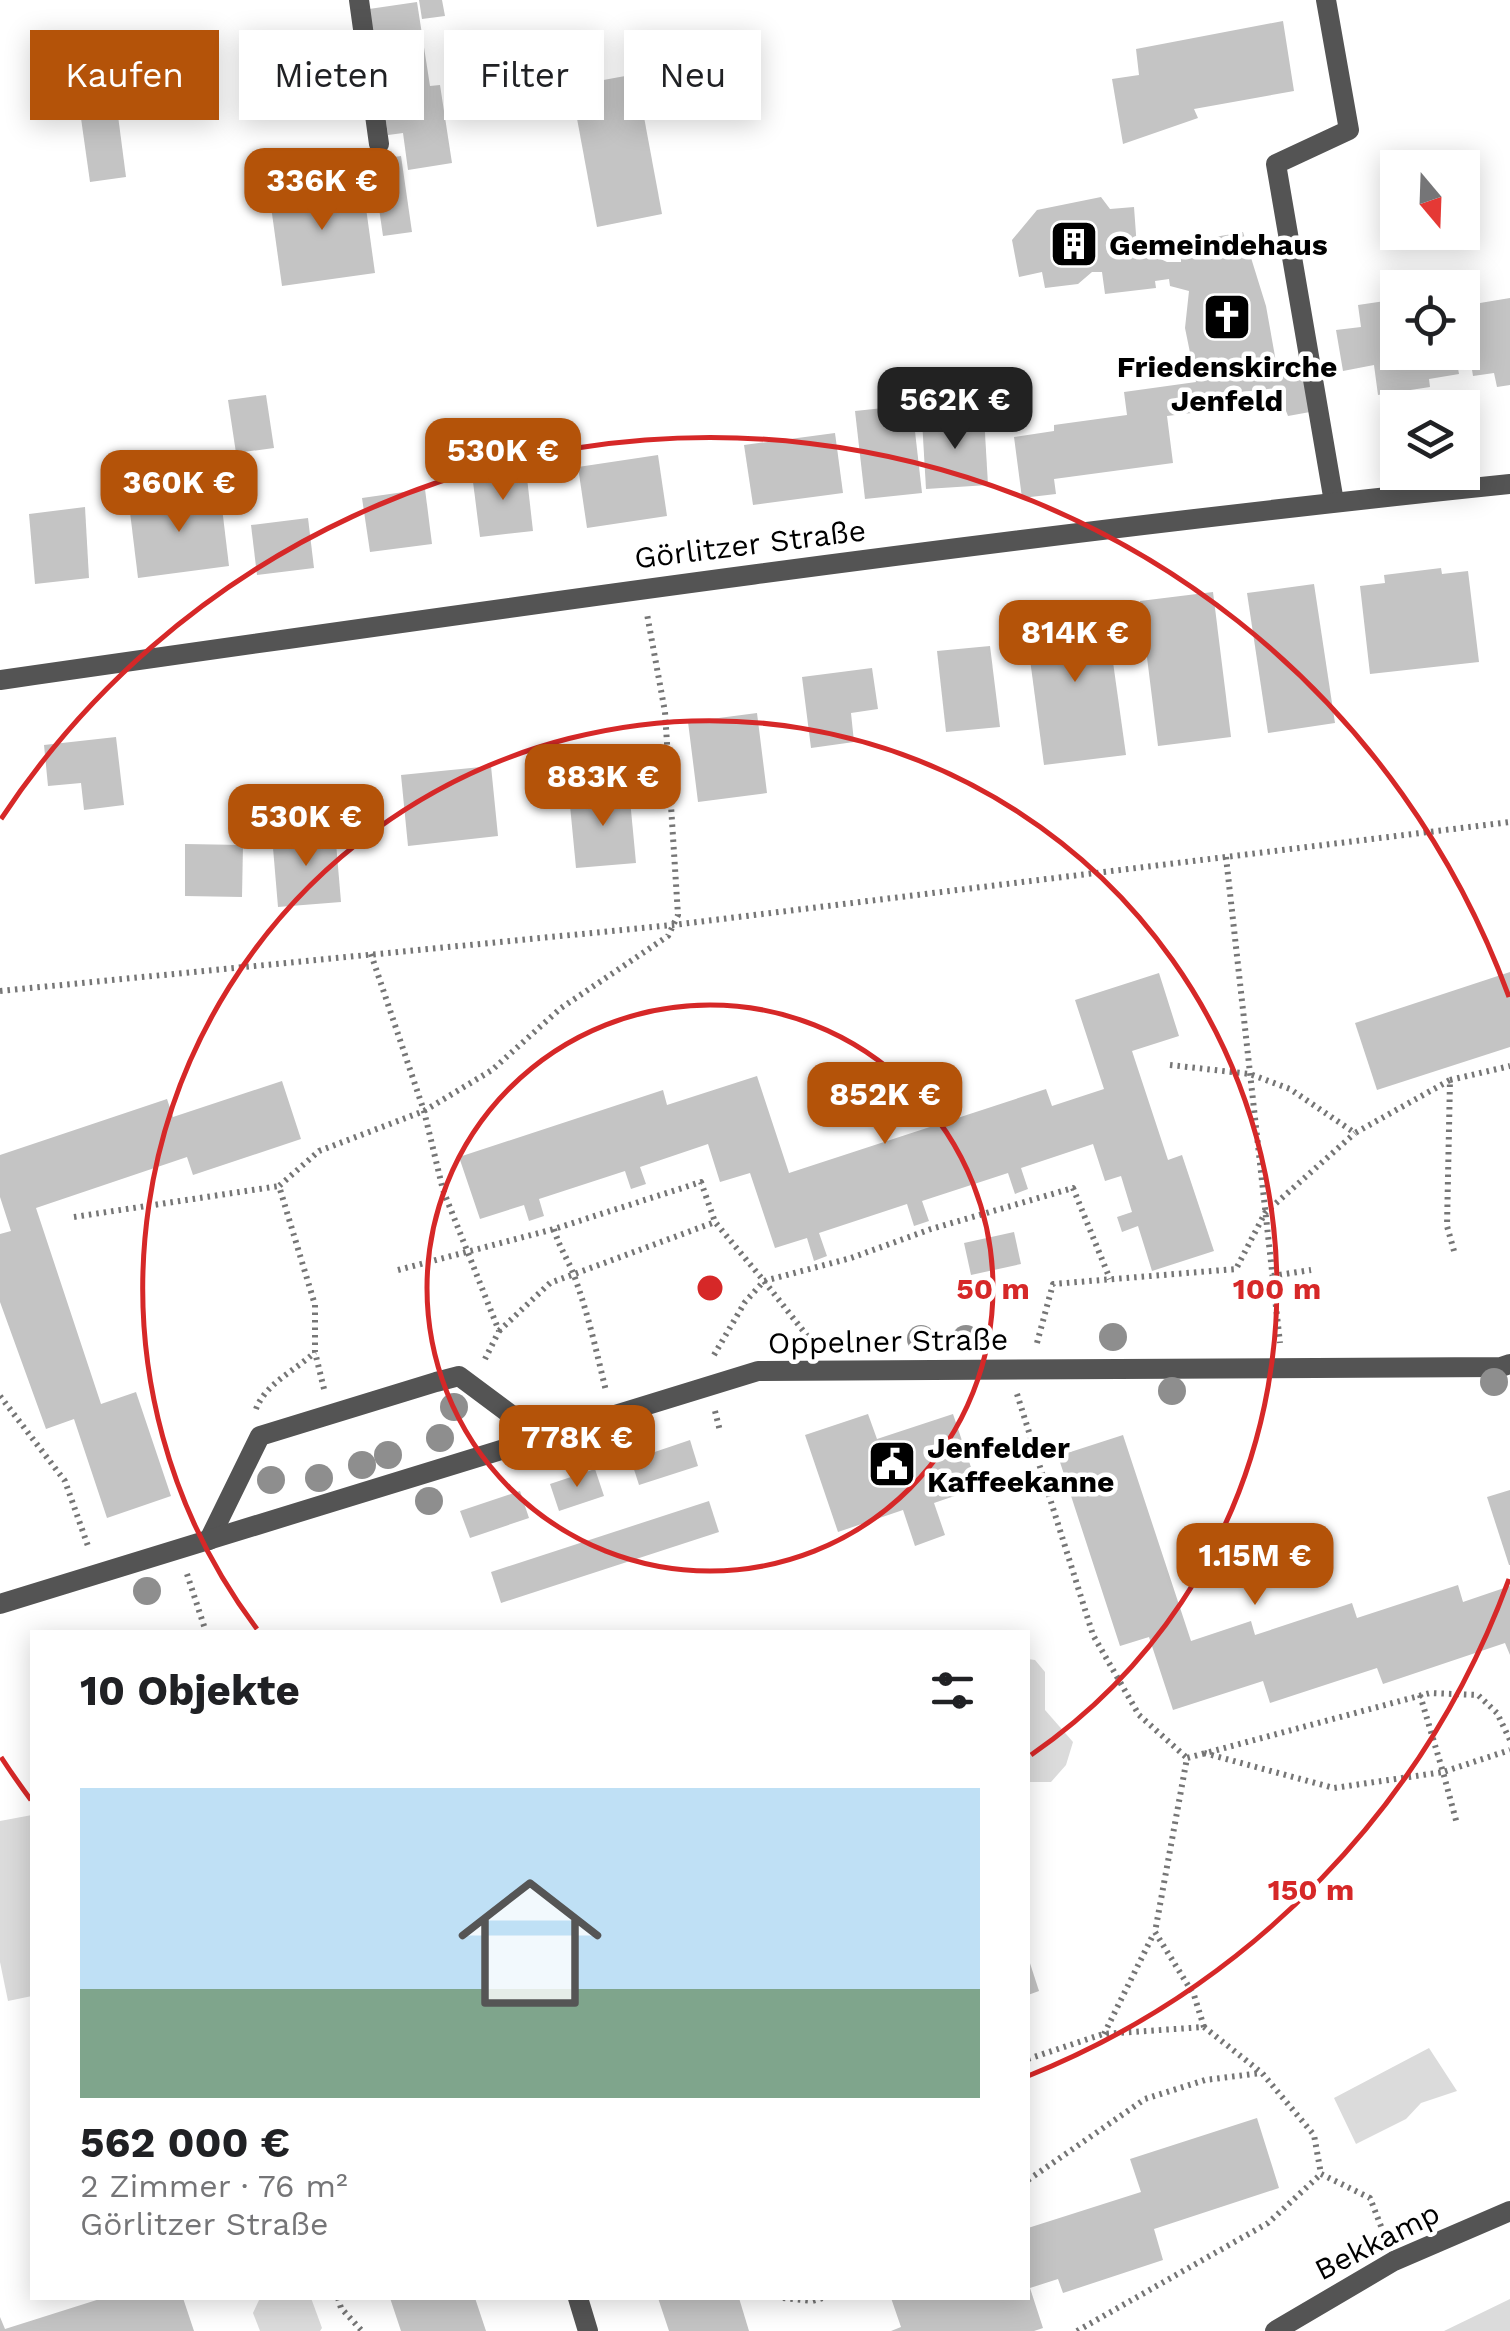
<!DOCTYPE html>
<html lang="de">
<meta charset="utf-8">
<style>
body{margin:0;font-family:"Work Sans",sans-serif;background:#f6f6f6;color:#202124;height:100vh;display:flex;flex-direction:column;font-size:38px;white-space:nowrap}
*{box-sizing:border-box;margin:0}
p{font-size:32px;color:#757577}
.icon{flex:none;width:55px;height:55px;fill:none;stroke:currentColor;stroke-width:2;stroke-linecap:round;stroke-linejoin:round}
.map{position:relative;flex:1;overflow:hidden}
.panel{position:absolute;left:30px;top:1630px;width:1000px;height:670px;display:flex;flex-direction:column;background:#fff;border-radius:0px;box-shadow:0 5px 25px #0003}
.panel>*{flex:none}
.banner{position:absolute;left:30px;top:30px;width:1000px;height:90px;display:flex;gap:20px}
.needle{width:65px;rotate:161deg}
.fabs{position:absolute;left:1380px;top:150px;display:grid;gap:20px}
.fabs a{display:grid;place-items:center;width:100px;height:100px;border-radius:0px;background:#fff;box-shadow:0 5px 25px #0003;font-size:50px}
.price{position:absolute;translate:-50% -85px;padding:0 22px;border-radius:20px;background:#b45309;color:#fff;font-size:32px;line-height:65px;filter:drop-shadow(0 2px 5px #0008)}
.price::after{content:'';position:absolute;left:50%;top:60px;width:30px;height:22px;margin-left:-15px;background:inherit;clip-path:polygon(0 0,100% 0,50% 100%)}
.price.active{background:#222;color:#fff}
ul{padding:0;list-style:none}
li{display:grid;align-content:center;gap:20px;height:530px;padding:0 50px}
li+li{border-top:2px solid #e0e0e0}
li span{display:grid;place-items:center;height:310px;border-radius:0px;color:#555}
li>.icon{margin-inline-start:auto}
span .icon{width:180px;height:180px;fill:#fffc;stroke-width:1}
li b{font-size:42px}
h2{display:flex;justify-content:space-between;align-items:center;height:120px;padding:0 50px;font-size:42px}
.chip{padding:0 35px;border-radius:0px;background:#fff;box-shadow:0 5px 25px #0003;font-size:35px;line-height:90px}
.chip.active{background:#b45309;color:#fff}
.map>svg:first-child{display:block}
</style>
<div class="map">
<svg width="1510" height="2331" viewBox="0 0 1510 2331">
<rect width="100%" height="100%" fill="#fff"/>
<!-- green -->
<g fill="#dbdbdb">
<path d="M1028,1659L1035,1660L1045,1672V1710L1073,1742L1066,1765L1051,1782H1028Z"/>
<path d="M32,1815V1996L8,2001L0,1962V1821Z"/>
<path d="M1429,2048L1457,2091L1421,2103L1406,2119L1356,2144L1334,2098Z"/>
<path d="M260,2298H311L322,2328L320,2331H260L253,2313Z"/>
<path d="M1510,2299V2331H1444Z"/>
</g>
<!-- building -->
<g fill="#c4c4c4">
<path d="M419,0H442L445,16L422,19Z"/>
<path d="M417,2L430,86L440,85L452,163L408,170L403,133L388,135L369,9Z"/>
<path d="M1283,21L1294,91L1194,109L1198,118L1123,144L1112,79L1139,75L1136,49Z"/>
<path d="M354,58L362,110L327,115L319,63Z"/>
<path d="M547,68L555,104L522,110L515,75Z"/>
<path d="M636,74L662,214L597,227L571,86Z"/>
<path d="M114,85L126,177L90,182L77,90Z"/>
<path d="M401,156L412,232L383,236L372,160Z"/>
<path d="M362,179L375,273L282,286L269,192Z"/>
<path d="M1101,197L1110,209L1134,207L1137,248L1167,262H1181V251L1197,253L1198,240L1243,232L1266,306L1276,362L1302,361L1310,412L1288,416L1277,388L1198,397L1200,412L1167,416L1173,463L1054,479L1056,494L1022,498L1014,437L1054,431V425L1127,415L1124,392L1196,382L1185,328L1189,291L1170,286L1169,279L1155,281L1156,288L1105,294L1102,272H1092L1078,284L1045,288L1042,272L1019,277L1012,240L1037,210Z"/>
<path d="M1510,298V385L1497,387L1494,373L1473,376L1462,306Z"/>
<path d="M1385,301L1393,347L1398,346V352H1455L1459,374L1429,379L1430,387L1378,395L1374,365L1343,371L1336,330L1361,327L1358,305Z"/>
<path d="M266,395L274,448L236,453L228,400Z"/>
<path d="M912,405L922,493L865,499L855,411Z"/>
<path d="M984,416L988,485L926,489L922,420Z"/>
<path d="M835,433L843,493L753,505L744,445Z"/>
<path d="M658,455L667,516L587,528L578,467Z"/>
<path d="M526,469L533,531L480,537L472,474Z"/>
<path d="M425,489L432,544L370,552L362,498Z"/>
<path d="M220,491L229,566L138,578L129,504Z"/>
<path d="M85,507L89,578L35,584L29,514Z"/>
<path d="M308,518L314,568L257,575L251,525Z"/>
<path d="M1441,568L1442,574L1468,571L1479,662L1370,674L1360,586L1385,583L1384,575Z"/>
<path d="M1314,584L1335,723L1268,733L1247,593Z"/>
<path d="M1213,592L1231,737L1158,746L1140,601Z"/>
<path d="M1105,605L1126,755L1044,765L1024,614Z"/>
<path d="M990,646L1000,727L946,732L937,651Z"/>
<path d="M872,668L878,709L851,713L854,742L811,748L802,677Z"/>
<path d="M757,713L767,793L698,802L688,722Z"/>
<path d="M116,737L124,805L84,810L81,783L48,786L44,745Z"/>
<path d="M491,766L498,836L408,846L401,775Z"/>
<path d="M629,789L636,863L576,868L569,795Z"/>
<path d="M335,831L341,902L278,907L272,836Z"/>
<path d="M185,844L243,845L242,897L185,896Z"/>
<path d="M1510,972V1047L1377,1090L1355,1023Z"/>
<path d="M1159,973L1179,1036L1132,1051L1168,1160L1182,1155L1214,1251L1152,1271L1138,1226L1122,1232L1117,1217L1132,1212L1121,1176L1105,1181L1093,1144L1021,1168L1028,1189L1015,1194L1008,1173L922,1201L929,1221L914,1226L907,1204L819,1233L827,1256L814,1261L807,1238L775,1248L750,1173L720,1182L708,1144L640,1167L646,1184L631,1189L625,1171L539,1199L544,1216L529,1221L524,1205L480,1219L459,1157L663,1090L667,1105L757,1076L789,1173L1046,1089L1052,1106L1104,1089L1075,1000Z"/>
<path d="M282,1081L301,1139L193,1175L187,1157L36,1208L101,1404L136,1392L171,1496L107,1518L74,1419L46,1429L0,1302V1234L11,1231L0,1197V1155L167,1099L173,1117Z"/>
<path d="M1014,1232L1021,1264L971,1275L964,1243Z"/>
<path d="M868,1414L877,1439L953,1414L978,1488L934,1503L945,1535L915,1546L903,1510L838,1532L805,1435Z"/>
<path d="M1123,1435L1191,1641L1251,1621L1255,1635L1352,1603L1357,1618L1458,1585L1463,1602L1510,1586V1655L1505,1643L1383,1684L1377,1668L1270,1703L1263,1681L1173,1710L1149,1637L1120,1646L1058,1456Z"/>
<path d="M690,1440L698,1466L639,1485L631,1460Z"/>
<path d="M595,1469L604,1496L559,1511L550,1484Z"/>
<path d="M1510,1490V1565H1509L1487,1497Z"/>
<path d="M520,1491L529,1518L470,1538L460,1511Z"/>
<path d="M709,1501L719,1532L501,1603L491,1572Z"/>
<path d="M1028,1957L1039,1991L1028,1995Z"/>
<path d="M1257,2118L1279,2188L1154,2229L1163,2260L1063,2293L1058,2279L1030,2288L1043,2328L1034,2331H891L901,2327L891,2298H1028V2228L1141,2192L1130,2159Z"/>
<path d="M103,2298H183L194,2331H0V2317L5,2329Z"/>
<path d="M390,2298H475L486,2331H401Z"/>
<path d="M658,2298H739L749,2331H669Z"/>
</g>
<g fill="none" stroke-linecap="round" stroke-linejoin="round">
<!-- path -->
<g stroke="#767676" stroke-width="6" stroke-dasharray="2.5 5" stroke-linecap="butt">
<path d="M1226,857L1280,1343"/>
<path d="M371,954L424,1111L443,1190L499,1331L483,1363"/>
<path d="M0,991L673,925L1510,822"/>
<path d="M1170,1065L1250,1074L1290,1089L1355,1133L1450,1080L1447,1226L1454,1251"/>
<path d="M1450,1080L1510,1066"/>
<path d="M74,1217L279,1186"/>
<path d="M554,1229C560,1250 570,1262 576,1281C589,1317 597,1354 606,1391"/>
<path d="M398,1270L554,1229L701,1182L715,1222L764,1281L851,1258L931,1229L1073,1188L1110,1279"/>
<path d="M1272,1276L1311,1270"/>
<path d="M499,1331L550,1283L715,1222"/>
<path d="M1037,1343L1053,1284L1236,1269L1265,1213L1355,1133"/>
<path d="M714,1355L745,1302L764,1281L812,1342"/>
<path d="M324,1389L315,1352V1305L279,1186L319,1151L424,1111L492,1070L561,1008L668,936L678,915L665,712L647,614"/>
<path d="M1017,1394L1093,1635L1139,1715L1187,1758"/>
<path d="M0,1396L65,1481L89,1549"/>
<path d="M256,1409C266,1383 295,1371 315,1352"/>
<path d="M715,1411L720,1431"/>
<path d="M187,1574L206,1632"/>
<path d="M1420,1695L1443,1772L1510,1750"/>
<path d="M1204,1753L1334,1788L1443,1772L1457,1824"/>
<path d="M1204,2027L1194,1995L1155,1932L1187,1758L1430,1693L1478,1695L1497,1713L1510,1740"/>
<path d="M1104,2034L1154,1933"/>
<path d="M1028,2059L1103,2034L1204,2027L1262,2073L1314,2135L1321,2174L1370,2198L1384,2234"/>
<path d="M1028,2180L1145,2099L1205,2080L1261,2073"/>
<path d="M338,2298L341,2308L362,2331"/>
<path d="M783,2298L812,2301L823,2298"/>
<path d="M1077,2331L1268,2223L1321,2174"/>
</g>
<!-- service -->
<g stroke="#545454" stroke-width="20">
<path d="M359,0L379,144"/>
<path d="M1326,0L1349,130L1276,164L1334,502"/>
<path d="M209,1540L260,1436L436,1382L459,1376L542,1438"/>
</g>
<!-- minor -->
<g stroke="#545454" stroke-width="20">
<path d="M0,680C502,608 1005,536 1510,484"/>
<path d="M0,1604L758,1371L1501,1367L1510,1364"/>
<path d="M578,2298L588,2331"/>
<path d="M1275,2331L1394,2261L1510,2211"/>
</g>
</g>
<!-- trees -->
<g fill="#8e8e8e">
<circle cx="1113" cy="1337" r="14"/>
<circle cx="921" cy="1339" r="14"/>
<circle cx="966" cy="1339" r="14"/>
<circle cx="1494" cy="1382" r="14"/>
<circle cx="1172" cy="1391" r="14"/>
<circle cx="454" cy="1407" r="14"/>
<circle cx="440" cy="1438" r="14"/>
<circle cx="388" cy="1455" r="14"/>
<circle cx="362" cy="1465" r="14"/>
<circle cx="319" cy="1478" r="14"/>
<circle cx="271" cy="1480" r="14"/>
<circle cx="429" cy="1501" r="14"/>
<circle cx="147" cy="1591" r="14"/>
</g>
<!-- distance rings -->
<g fill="none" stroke="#d62828" stroke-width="5">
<circle cx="710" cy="1288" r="283"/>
<path d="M257 1629A567 567 0 1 1 1031 1755"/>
<path d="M1509 1579A850 850 0 0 1 1028 2076M31 1800A850 850 0 0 1 1 1757M1 819A850 850 0 0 1 1509 997"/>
</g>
<!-- icons -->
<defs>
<g id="building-square" transform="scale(2.5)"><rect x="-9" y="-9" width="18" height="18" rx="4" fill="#000" stroke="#fff"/><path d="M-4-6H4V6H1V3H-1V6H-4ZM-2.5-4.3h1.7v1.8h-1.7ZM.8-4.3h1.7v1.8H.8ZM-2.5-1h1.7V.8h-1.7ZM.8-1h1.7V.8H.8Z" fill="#fff"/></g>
<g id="church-square" transform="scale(2.5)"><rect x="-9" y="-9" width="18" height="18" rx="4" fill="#000" stroke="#fff"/><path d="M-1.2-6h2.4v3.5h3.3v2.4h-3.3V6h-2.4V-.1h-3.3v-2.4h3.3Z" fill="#fff"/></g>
<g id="civic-square" transform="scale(2.5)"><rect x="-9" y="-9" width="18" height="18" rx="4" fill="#000" stroke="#fff"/><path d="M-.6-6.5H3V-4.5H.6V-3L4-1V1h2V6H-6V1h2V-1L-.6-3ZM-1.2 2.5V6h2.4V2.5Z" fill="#fff"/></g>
</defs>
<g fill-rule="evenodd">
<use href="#building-square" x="1074" y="244"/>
<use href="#church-square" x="1227" y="317"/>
<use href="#civic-square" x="892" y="1464"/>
</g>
<g text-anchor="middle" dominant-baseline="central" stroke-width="9" stroke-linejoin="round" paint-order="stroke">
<!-- poi labels -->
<g font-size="30" font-weight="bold" fill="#000" stroke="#fff" text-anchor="start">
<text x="1109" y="244">Gemeindehaus</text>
<text x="1227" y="366" text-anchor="middle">Friedenskirche<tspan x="1227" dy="34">Jenfeld</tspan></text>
<text x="927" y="1447">Jenfelder<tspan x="927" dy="34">Kaffeekanne</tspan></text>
</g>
<!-- street labels -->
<g font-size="30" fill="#000" stroke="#fff">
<text transform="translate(750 544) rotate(-7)">Görlitzer Straße</text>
<text transform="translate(888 1341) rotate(-1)">Oppelner Straße</text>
<text transform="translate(1377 2241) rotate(-27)">Bekkamp</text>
</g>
</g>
<circle cx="710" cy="1288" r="15" fill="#d62828" stroke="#fff" stroke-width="5"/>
<g font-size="30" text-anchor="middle" font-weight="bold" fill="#d62828" stroke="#fff" stroke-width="9" stroke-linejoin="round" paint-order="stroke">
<text x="993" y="1299">50 m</text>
<text x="1277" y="1299">100 m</text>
<text x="1311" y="1900">150 m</text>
</g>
</svg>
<div class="fabs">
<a><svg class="needle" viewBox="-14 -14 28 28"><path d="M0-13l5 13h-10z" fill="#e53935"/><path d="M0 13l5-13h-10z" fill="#757577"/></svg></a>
<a><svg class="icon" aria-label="locate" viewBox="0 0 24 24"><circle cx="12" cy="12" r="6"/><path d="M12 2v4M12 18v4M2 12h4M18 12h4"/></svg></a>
<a><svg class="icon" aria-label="layers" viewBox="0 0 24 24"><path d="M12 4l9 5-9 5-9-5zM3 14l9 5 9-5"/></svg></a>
</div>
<b class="price" style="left:322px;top:233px">336K €</b>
<b class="price active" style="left:955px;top:452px">562K €</b>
<b class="price" style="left:503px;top:503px">530K €</b>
<b class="price" style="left:179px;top:535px">360K €</b>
<b class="price" style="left:1075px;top:685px">814K €</b>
<b class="price" style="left:603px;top:829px">883K €</b>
<b class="price" style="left:306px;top:869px">530K €</b>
<b class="price" style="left:885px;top:1147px">852K €</b>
<b class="price" style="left:577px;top:1490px">778K €</b>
<b class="price" style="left:1255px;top:1608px">1.15M €</b>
<div class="banner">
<a class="chip active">Kaufen</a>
<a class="chip">Mieten</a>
<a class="chip">Filter</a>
<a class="chip">Neu</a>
</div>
<section class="panel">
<h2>10 Objekte<svg class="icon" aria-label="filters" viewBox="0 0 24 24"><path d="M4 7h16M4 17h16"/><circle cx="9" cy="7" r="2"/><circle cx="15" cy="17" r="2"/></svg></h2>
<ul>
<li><span style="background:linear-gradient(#bfe0f5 65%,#7fa58c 0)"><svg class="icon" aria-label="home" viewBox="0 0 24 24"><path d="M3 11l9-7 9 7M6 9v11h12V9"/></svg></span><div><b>562 000 €</b><p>2 Zimmer · 76 m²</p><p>Görlitzer Straße</p></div></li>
</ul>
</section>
</div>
